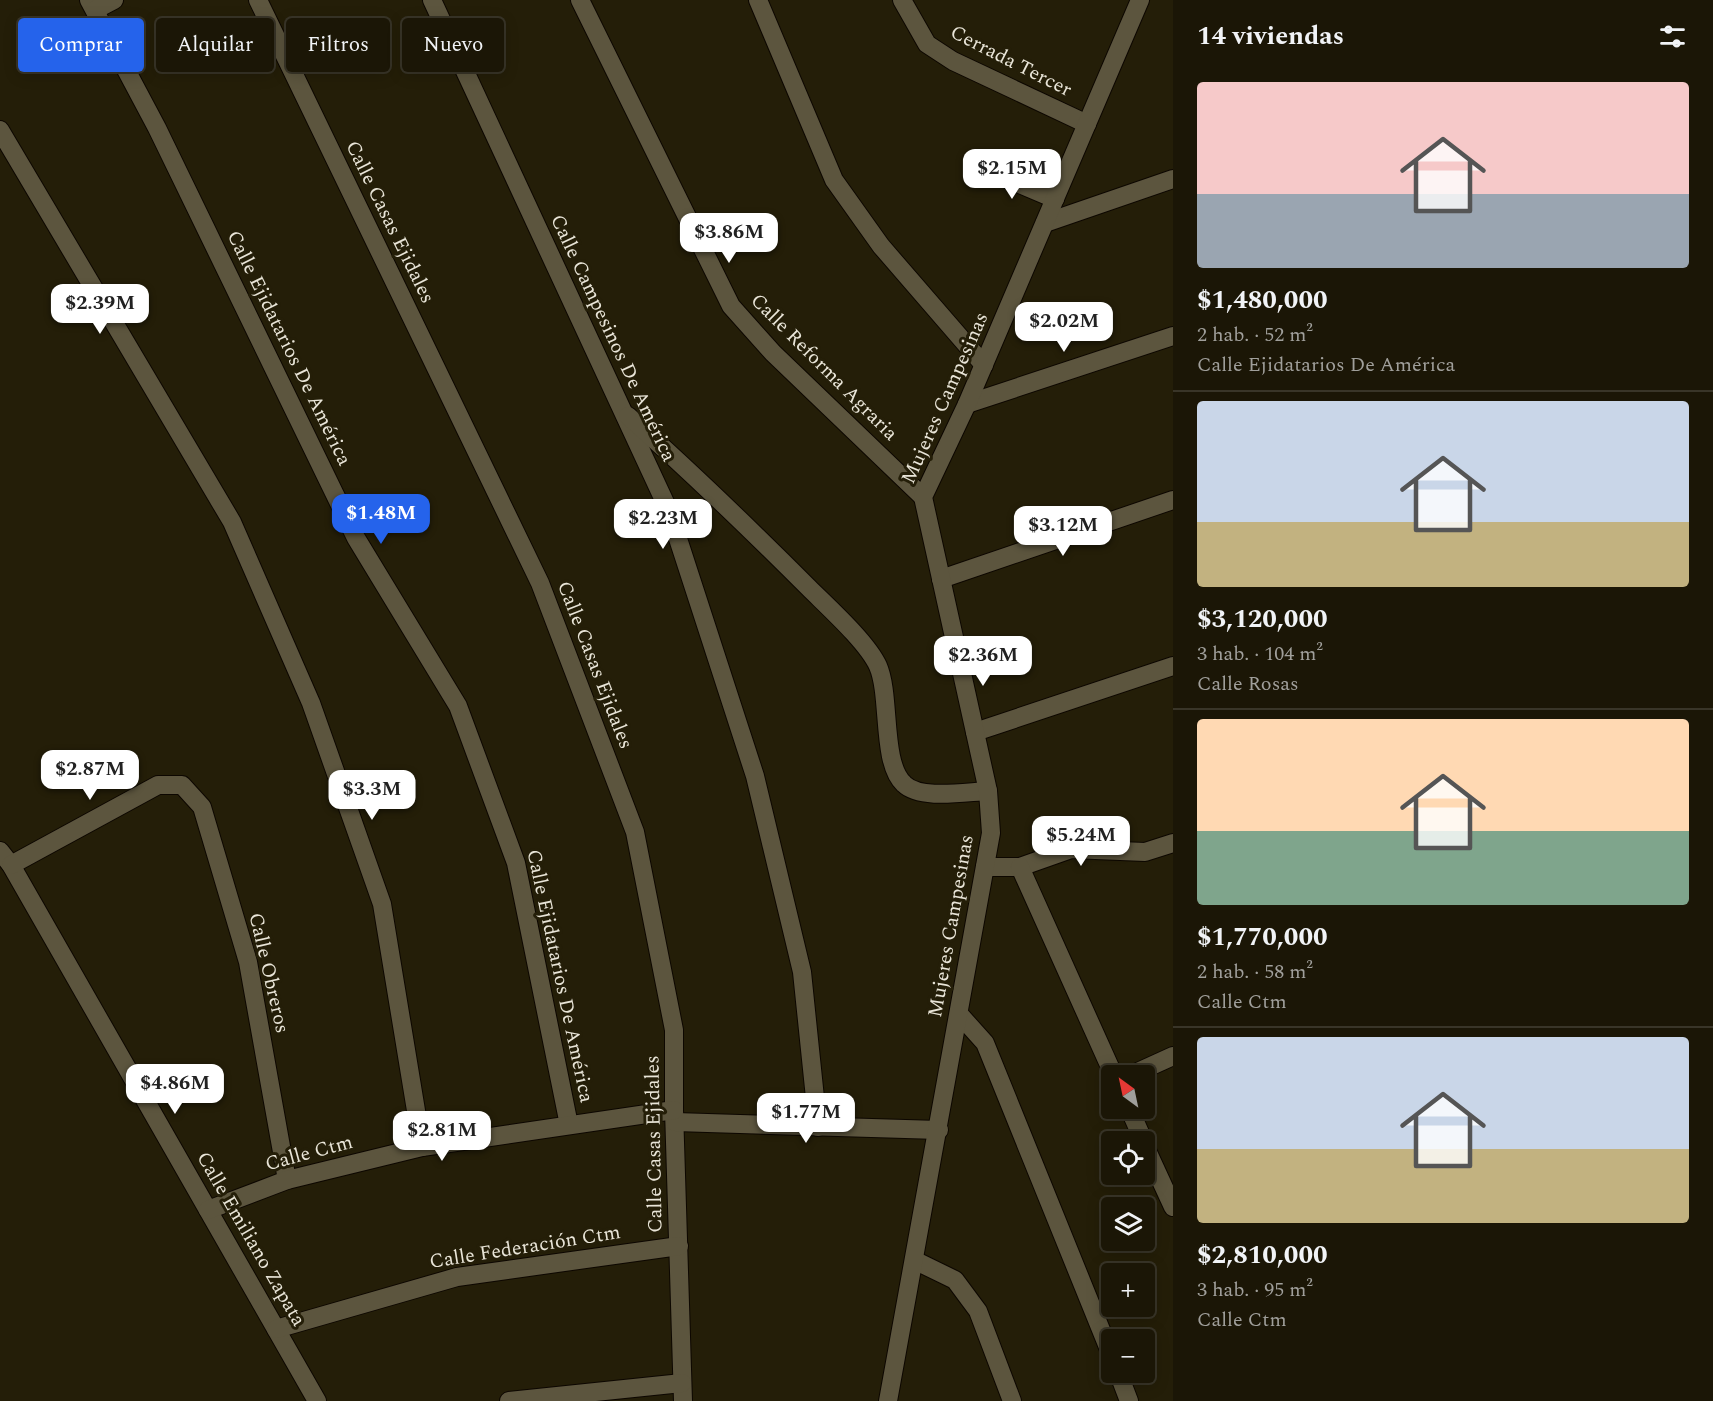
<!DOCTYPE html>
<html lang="es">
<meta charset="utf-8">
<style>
body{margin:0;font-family:Spectral,serif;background:#241f10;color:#f1f3f6;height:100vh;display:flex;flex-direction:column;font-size:22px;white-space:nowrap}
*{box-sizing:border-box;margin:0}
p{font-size:20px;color:#a09f9b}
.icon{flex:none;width:33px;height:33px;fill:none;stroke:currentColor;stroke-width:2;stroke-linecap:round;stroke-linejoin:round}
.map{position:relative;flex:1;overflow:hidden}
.details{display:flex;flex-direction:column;background:#1b1606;width:540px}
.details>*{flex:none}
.banner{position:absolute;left:18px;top:18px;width:570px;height:54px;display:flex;gap:12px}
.needle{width:39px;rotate:327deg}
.fabs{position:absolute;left:1101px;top:1065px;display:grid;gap:12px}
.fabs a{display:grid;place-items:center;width:54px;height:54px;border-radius:6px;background:#1b1606;box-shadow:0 3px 15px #0003,0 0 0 2px #393528;font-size:30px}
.price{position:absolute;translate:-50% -51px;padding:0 14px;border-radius:12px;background:#fff;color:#222;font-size:20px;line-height:39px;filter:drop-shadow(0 2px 3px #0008)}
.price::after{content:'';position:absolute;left:50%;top:36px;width:18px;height:14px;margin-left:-9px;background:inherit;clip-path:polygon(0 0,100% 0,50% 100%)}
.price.selected{background:#2563eb;color:#fff}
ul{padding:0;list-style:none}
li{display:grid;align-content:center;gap:12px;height:318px;padding:0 24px}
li+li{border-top:2px solid #393528}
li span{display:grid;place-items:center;height:186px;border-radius:6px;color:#555}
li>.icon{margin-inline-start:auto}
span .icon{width:108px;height:108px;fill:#fffc;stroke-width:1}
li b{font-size:26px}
h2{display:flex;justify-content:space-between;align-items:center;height:72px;padding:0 24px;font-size:26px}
.pill{padding:0 21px;border-radius:6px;background:#1b1606;box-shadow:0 3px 15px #0003,0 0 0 2px #393528;font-size:21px;line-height:54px}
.pill.selected{background:#2563eb;color:#fff}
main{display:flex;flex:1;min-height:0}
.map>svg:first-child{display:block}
</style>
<main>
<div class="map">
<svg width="1173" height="1401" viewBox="0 0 1173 1401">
<rect width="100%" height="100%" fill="#241e08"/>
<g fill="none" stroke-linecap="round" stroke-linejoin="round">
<!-- minor casing -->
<g stroke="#0d0700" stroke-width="20">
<g id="minor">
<path d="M89,0L157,128L356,538L458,706L516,863L569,1125"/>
<path d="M258,0L540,583L635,832L674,1030V1110L683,1401"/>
<path d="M432,0L669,511L755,776L802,972L818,1127"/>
<path d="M580,0L731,306L773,353L923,497"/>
<path d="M758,0L834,180L881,246L984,365"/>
<path d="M902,0L927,44L953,61L1087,124"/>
<path d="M95,10L114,0"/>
<path d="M0,130L232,522L311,703L382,904L422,1147"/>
<path d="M982,168L1055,199"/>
<path d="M1045,223L1173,179"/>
<path d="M967,404L1173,336"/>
<path d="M628,416C690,471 750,529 809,588C828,607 867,642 878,666C891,696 881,763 904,784C920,800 965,792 988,791"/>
<path d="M941,579L1173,500"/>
<path d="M975,732L1173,666"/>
<path d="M0,851L11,865L317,1401"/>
<path d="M11,865L158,785H182L202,807L248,962L287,1180"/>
<path d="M985,867H1020L1071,849L1145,852L1173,843"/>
<path d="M1020,867L1114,1076"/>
<path d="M959,1014L985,1043L1112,1357"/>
<path d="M1129,1076L1173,1056"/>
<path d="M1129,1108L1144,1142"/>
<path d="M675,1122L939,1130"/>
<path d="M1144,1144L1173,1207"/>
<path d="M208,1210L287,1180L422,1147L674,1110"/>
<path d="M914,1260L955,1280L978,1311L1012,1401"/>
<path d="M276,1329L457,1277L679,1246"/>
<path d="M1118,1372L1129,1401"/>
<path d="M509,1401L682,1383"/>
<path d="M888,1401L991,833L988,791L923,497L967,404L1140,0"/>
</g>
</g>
<!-- minor -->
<use href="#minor" stroke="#5c553e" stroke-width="18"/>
</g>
<g text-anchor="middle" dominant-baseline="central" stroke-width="6" stroke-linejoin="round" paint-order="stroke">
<!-- street labels -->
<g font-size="20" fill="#e9e5d8" stroke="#241e08">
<text transform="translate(1011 61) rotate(27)">Cerrada Tercer</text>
<text transform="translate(390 222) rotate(64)">Calle Casas Ejidales</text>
<text transform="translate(613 338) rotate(65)">Calle Campesinos De América</text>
<text transform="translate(289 348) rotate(64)">Calle Ejidatarios De América</text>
<text transform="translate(824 367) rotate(45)">Calle Reforma Agraria</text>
<text transform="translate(945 398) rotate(-66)">Mujeres Campesinas</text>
<text transform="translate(595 665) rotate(69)">Calle Casas Ejidales</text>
<text transform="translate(951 926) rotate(-80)">Mujeres Campesinas</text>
<text transform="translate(269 973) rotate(77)">Calle Obreros</text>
<text transform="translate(560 976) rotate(78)">Calle Ejidatarios De América</text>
<text transform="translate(654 1144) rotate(-91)">Calle Casas Ejidales</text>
<text transform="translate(309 1153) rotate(-15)">Calle Ctm</text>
<text transform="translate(251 1239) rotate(60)">Calle Emiliano Zapata</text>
<text transform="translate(525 1247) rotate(-9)">Calle Federación Ctm</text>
</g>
</g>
</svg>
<div class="fabs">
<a><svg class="needle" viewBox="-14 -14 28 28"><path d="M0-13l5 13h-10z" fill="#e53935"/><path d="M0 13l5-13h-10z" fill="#a09f9b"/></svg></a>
<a><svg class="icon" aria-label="locate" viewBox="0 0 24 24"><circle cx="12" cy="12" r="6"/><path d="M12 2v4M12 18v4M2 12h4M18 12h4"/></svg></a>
<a><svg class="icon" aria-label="layers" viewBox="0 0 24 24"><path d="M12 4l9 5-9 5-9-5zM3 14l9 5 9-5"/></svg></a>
<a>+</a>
<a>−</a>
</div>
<b class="price" style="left:1012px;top:200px">$2.15M</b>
<b class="price" style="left:729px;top:264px">$3.86M</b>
<b class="price" style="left:100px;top:335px">$2.39M</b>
<b class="price" style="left:1064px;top:353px">$2.02M</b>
<b class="price selected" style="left:381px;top:545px">$1.48M</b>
<b class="price" style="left:663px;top:550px">$2.23M</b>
<b class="price" style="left:1063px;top:557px">$3.12M</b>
<b class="price" style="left:983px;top:687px">$2.36M</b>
<b class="price" style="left:90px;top:801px">$2.87M</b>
<b class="price" style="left:372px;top:821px">$3.3M</b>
<b class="price" style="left:1081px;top:867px">$5.24M</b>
<b class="price" style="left:175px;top:1115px">$4.86M</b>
<b class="price" style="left:806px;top:1144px">$1.77M</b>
<b class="price" style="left:442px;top:1162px">$2.81M</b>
<div class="banner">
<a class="pill selected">Comprar</a>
<a class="pill">Alquilar</a>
<a class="pill">Filtros</a>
<a class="pill">Nuevo</a>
</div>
</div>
<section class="details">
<h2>14 viviendas<svg class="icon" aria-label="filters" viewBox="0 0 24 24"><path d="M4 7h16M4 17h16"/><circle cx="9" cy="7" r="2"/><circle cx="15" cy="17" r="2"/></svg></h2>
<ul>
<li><span style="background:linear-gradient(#f6c9c9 60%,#9aa5b1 0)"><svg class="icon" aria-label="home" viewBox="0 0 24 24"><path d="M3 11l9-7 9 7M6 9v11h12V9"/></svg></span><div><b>$1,480,000</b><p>2 hab. · 52 m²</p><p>Calle Ejidatarios De América</p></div></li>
<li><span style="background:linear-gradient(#c9d6e8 65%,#c2b280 0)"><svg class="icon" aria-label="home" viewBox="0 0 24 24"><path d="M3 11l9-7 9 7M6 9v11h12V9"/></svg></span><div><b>$3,120,000</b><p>3 hab. · 104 m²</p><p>Calle Rosas</p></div></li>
<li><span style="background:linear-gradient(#ffd9b3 60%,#7fa58c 0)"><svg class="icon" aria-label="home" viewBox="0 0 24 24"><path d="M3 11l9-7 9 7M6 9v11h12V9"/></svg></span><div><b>$1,770,000</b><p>2 hab. · 58 m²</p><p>Calle Ctm</p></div></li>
<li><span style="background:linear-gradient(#c9d6e8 60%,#c2b280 0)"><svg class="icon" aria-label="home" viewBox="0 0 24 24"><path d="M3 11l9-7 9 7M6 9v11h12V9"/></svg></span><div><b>$2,810,000</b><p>3 hab. · 95 m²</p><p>Calle Ctm</p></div></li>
</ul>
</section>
</main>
